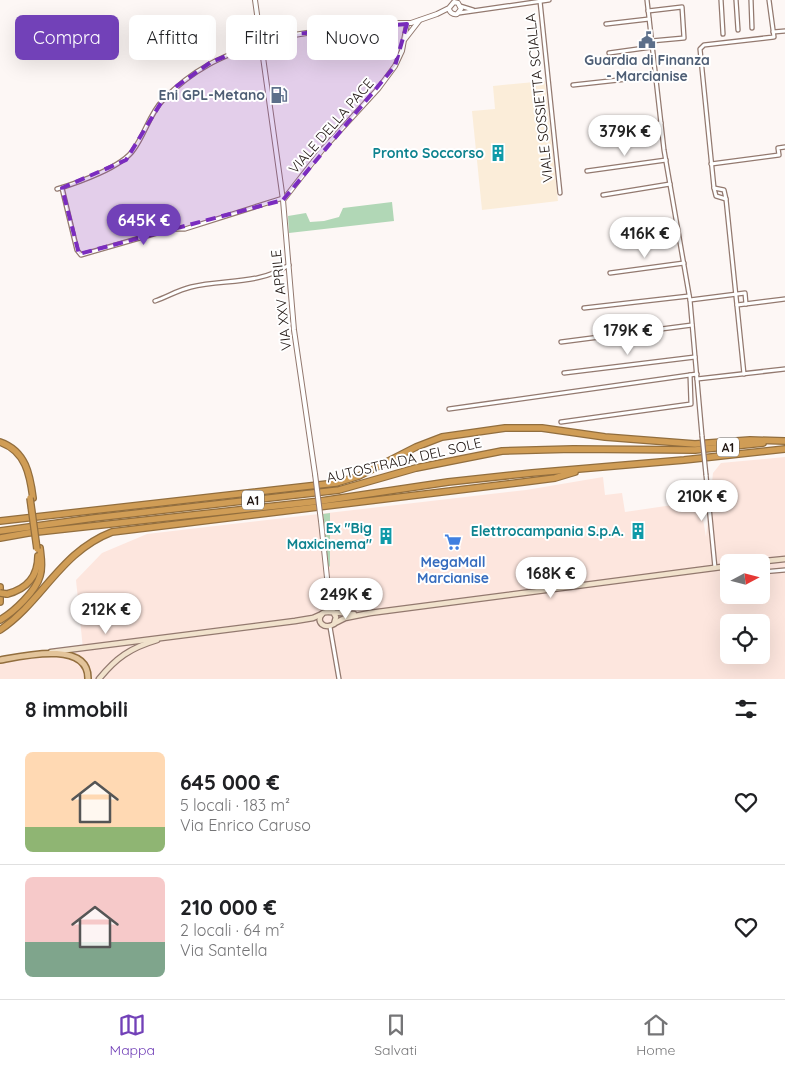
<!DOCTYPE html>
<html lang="it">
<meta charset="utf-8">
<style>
body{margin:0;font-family:Quicksand,sans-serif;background:#f6f6f6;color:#202124;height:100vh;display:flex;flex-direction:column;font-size:19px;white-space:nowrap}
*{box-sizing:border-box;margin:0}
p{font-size:16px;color:#757577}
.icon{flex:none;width:28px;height:28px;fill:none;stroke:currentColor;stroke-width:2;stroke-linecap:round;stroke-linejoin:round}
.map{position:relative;height:679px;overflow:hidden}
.sheet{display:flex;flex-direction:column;background:#fff;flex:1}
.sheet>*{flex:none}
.hud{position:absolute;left:15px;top:15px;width:500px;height:45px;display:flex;gap:10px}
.needle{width:32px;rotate:83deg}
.buttons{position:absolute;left:720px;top:554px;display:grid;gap:10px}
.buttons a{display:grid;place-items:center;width:50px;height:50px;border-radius:8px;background:#fff;box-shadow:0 5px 20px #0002;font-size:25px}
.price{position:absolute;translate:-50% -42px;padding:0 11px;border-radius:18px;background:#fff;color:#222;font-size:16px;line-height:32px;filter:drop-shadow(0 1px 2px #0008)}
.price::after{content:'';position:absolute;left:50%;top:30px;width:15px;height:11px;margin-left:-8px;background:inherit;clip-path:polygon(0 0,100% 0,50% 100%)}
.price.selected{background:#7241b8;color:#fff}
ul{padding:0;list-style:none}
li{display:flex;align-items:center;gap:15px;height:125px;padding:0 25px}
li+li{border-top:1px solid #e0e0e0}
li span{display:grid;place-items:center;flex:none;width:140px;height:100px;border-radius:8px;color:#555}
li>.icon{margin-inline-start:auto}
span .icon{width:60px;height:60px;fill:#fffc;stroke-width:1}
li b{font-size:21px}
h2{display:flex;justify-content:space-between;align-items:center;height:60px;padding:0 25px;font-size:21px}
.tag{padding:0 18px;border-radius:8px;background:#fff;box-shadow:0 5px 20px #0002;font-size:18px;line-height:45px}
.tag.selected{background:#7241b8;color:#fff}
.menu{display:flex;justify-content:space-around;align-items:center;height:70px;border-top:1px solid #e0e0e0;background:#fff;font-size:14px;color:#757577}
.menu a{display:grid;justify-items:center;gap:2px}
.menu .selected{color:#7241b8}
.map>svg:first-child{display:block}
</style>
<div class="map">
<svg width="785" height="679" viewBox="0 0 785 679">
<rect width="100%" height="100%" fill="#fdf7f5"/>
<!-- built -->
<path fill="#fde6de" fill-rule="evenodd" d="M785,457V679H0V663L83,649L76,580L102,553L147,534L526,490L603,477L605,495L622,493L625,512L700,501L706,537L713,473L721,463ZM729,562H761V595H729ZM729,622H761V655H729Z"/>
<!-- medical -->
<path fill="#fbedd9" d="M545,81L558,201L482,210L472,111L495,109L493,86Z"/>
<!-- green -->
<g fill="#b1d7b6">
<path d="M392,202L394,221L289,233L288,216L306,213L310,222L324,221L339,217L343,208Z"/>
<path d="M330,513V567L328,565L323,514Z"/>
</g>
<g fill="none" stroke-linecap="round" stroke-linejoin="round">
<!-- minor casing -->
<g stroke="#93796f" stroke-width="5.5">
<g id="minor">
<path d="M647,0L664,150L690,300L702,436"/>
<path d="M721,0L723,34"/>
<path d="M736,0L738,30"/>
<path d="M751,0L752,28"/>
<path d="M540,1L560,193"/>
<path d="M460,6L473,10"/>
<path d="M648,11L682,7L684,38L651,41"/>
<path d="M459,13L549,0"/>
<path d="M606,24L649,19"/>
<path d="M773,32L785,31"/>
<path d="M609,53L652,47"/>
<path d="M573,85L655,76"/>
<path d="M613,130L661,123"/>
<path d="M711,164L779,155L778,148L785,147"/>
<path d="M587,171L666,160"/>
<path d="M62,188L77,250L81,255L171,229H185L283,198"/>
<path d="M714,188L700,49L704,45L774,37L769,0"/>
<path d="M714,188L724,190L726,199L716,196Z"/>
<path d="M57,189C77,183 123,167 134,149C145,134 150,113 163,100C194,68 221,57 261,42"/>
<path d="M603,195L670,184"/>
<path d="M726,199L744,374"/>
<path d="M610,273L684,263"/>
<path d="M690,300L745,293L746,304"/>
<path d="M155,301C167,297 178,290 191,287C224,279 259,285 289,265"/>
<path d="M737,305L785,299"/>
<path d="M584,308L689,296"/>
<path d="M561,342L692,325"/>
<path d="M564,373L695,357"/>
<path d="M697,379L785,369"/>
<path d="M449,409L697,374"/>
<path d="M561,422L691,404L690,375"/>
<path d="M706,475L715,568"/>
<path d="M761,572L785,570"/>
<path d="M330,627L339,679"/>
</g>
</g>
<!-- tertiary casing -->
<g stroke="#93796f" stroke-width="6">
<g id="tertiary">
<path d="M255,0L283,200L294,330L315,474"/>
<path d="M261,37L275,38L332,29L388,23H411L437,14L449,8L454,2L458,3L461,9L457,14C453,15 449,12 449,8"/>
<path d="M405,39L419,21"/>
<path d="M284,199L323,149L378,89L395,66L402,51L407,24"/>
<path d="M321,521L330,606L333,612"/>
</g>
</g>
<!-- secondary casing -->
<g stroke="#93796f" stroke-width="7">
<g id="secondary">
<path d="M756,562L785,559"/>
<path d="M333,612L336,617L334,624C325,630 315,622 322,614C325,609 346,615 354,614"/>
<path d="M335,623L345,618L370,613L729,566"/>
<path d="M51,652L295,621L313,618L322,614"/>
<path d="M99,679C116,658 130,648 157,640"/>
</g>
</g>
<!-- primary casing -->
<g stroke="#926e3e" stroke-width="8">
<path id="primary" d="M0,660C22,656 89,640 88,679"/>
</g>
<!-- motorway casing -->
<g stroke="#926e3e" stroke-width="8">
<g id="motorway">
<path d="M0,442C26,451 30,475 33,498"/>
<path d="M0,521L336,483L359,476L416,447L442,437L505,428H542L605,437L695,444L750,440L785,441"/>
<path d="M0,531L94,518L339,490L416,468L502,451L573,449L695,450L763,443"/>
<path d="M0,538L28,533L321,501L448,482L532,473L684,460L785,449"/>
<path d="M0,587V602"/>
<path d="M7,594C27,589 38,576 38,556"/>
<path d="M0,620C14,612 36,591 40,576C43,567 41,557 40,548"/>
<path d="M0,630C43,601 60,552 112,532L524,482L555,478L575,472"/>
</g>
</g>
<!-- minor -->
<use href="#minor" stroke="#fff" stroke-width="3"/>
<!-- tertiary -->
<use href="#tertiary" stroke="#fff" stroke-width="4"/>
<!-- secondary -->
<use href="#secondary" stroke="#f1e2cc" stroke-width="4.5"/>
<!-- primary -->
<use href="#primary" stroke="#e3c49a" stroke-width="5"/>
<!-- motorway -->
<use href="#motorway" stroke="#d09d56" stroke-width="5.5"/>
<!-- minor-bridge casing -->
<g stroke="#93796f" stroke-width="5.5" stroke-linecap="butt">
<path id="minor-bridge" d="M702,436L706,475"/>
</g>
<!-- tertiary-bridge casing -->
<g stroke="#93796f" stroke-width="6" stroke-linecap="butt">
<path id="tertiary-bridge" d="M315,474L321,521"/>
</g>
<!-- motorway-bridge casing -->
<g stroke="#926e3e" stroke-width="8" stroke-linecap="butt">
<g id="motorway-bridge">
<path d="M30,498L37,549"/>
<path d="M0,593L7,594"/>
</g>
</g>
<!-- minor-bridge -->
<use href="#minor-bridge" stroke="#fff" stroke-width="3"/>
<!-- tertiary-bridge -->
<use href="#tertiary-bridge" stroke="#fff" stroke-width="4"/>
<!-- motorway-bridge -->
<use href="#motorway-bridge" stroke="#d09d56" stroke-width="5.5"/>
</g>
<!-- marked area -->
<path fill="#7b2cbf" fill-opacity="0.2" stroke="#7b2cbf" stroke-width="4" stroke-dasharray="10 6" stroke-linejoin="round" d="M407,24L395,66L283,200L79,254L62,188L126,160L162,101L177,86L211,62L262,42L261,37Z"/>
<!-- icons -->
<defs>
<g id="civic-bare" transform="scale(1.35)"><path d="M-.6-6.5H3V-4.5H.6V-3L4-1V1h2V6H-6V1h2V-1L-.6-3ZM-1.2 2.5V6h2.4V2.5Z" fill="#5c6f8a" stroke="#fff" stroke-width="2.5" paint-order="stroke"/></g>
<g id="fuel-bare" transform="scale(1.35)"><path d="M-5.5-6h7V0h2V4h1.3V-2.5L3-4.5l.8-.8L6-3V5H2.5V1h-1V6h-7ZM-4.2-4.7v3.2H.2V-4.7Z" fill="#5c6f8a" stroke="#fff" stroke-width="2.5" paint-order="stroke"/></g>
<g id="building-bare" transform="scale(1.35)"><path d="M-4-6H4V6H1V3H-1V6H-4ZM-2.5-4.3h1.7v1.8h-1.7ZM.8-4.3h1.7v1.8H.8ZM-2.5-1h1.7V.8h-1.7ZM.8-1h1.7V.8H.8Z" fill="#0f9aa8" stroke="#fff" stroke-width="2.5" paint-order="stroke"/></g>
<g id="supermarket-bare" transform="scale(1.35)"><path d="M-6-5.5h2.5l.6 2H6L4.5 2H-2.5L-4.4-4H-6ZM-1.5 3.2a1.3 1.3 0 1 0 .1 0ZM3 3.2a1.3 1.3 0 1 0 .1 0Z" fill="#3f7fe0" stroke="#fff" stroke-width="2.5" paint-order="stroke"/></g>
</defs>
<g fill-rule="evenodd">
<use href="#civic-bare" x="647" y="40"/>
<use href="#fuel-bare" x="279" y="95"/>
<use href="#building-bare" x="498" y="153"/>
<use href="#building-bare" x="638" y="531"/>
<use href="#building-bare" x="386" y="536"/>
<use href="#supermarket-bare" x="453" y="542"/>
</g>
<g text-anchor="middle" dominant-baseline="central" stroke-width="4" stroke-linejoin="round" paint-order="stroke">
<!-- shield labels -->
<g fill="#fff" stroke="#635c59" stroke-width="1">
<rect x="717" y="437.5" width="22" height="19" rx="4"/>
<rect x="242" y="490.5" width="22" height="19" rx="4"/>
</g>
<g font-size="12" font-weight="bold" fill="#201612">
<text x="728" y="447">A1</text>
<text x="253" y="500">A1</text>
</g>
<!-- service labels -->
<g font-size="14" font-weight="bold" fill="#4e5e75" stroke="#fff">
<text x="647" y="60">Guardia di Finanza<tspan x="647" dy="16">- Marcianise</tspan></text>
<text x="265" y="95" text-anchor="end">Eni GPL-Metano</text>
</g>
<!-- street labels -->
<g font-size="14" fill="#201612" stroke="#fff">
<text transform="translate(539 98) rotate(-96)">VIALE SOSSIETTA SCIALLA</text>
<text transform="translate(331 126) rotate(-49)">VIALE DELLA PACE</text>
<text transform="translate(281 300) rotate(-96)">VIA XXV APRILE</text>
<text transform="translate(404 460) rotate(-13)">AUTOSTRADA DEL SOLE</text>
</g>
<!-- culture labels -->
<g font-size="14" font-weight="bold" fill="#0d838f" stroke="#fff" text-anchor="end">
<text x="484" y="153">Pronto Soccorso</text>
<text x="372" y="528">Ex "Big<tspan x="372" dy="16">Maxicinema"</tspan></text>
<text x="624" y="531">Elettrocampania S.p.A.</text>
</g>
<!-- shop labels -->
<g font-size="14" font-weight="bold" fill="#366cbe" stroke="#fff">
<text x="453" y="562">MegaMall<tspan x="453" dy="16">Marcianise</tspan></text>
</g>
</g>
</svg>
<div class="buttons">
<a><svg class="needle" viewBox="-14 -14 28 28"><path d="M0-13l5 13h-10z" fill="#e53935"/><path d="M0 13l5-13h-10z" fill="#757577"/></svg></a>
<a><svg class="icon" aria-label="locate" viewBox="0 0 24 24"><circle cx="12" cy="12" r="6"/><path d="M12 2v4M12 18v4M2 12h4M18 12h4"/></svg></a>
</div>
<b class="price" style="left:625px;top:157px">379K €</b>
<b class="price selected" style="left:144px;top:246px">645K €</b>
<b class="price" style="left:645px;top:259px">416K €</b>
<b class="price" style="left:628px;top:356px">179K €</b>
<b class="price" style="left:702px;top:522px">210K €</b>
<b class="price" style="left:551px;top:599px">168K €</b>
<b class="price" style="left:346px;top:620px">249K €</b>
<b class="price" style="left:106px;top:635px">212K €</b>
<div class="hud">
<a class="tag selected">Compra</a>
<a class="tag">Affitta</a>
<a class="tag">Filtri</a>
<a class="tag">Nuovo</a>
</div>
</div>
<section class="sheet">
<h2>8 immobili<svg class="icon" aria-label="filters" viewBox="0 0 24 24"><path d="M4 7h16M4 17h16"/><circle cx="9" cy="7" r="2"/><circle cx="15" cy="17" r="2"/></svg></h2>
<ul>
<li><span style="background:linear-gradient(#ffd9b3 75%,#8fb573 0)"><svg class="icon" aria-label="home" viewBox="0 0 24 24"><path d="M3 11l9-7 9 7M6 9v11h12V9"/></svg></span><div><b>645 000 €</b><p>5 locali · 183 m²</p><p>Via Enrico Caruso</p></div><svg class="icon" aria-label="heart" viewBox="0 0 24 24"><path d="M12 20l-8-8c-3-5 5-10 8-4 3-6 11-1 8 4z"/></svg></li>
<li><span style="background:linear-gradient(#f6c9c9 65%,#7fa58c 0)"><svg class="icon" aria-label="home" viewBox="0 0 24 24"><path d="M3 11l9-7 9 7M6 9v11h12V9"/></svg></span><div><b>210 000 €</b><p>2 locali · 64 m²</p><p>Via Santella</p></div><svg class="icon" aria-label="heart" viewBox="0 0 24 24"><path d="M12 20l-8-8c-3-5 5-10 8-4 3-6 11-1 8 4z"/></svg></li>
</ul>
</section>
<nav class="menu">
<a class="selected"><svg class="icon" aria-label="map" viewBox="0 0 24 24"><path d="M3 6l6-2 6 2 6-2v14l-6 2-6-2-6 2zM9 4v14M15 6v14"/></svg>Mappa</a>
<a><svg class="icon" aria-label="saved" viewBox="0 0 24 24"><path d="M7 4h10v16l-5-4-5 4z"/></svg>Salvati</a>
<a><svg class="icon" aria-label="home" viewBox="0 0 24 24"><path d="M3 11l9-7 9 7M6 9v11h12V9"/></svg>Home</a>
</nav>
